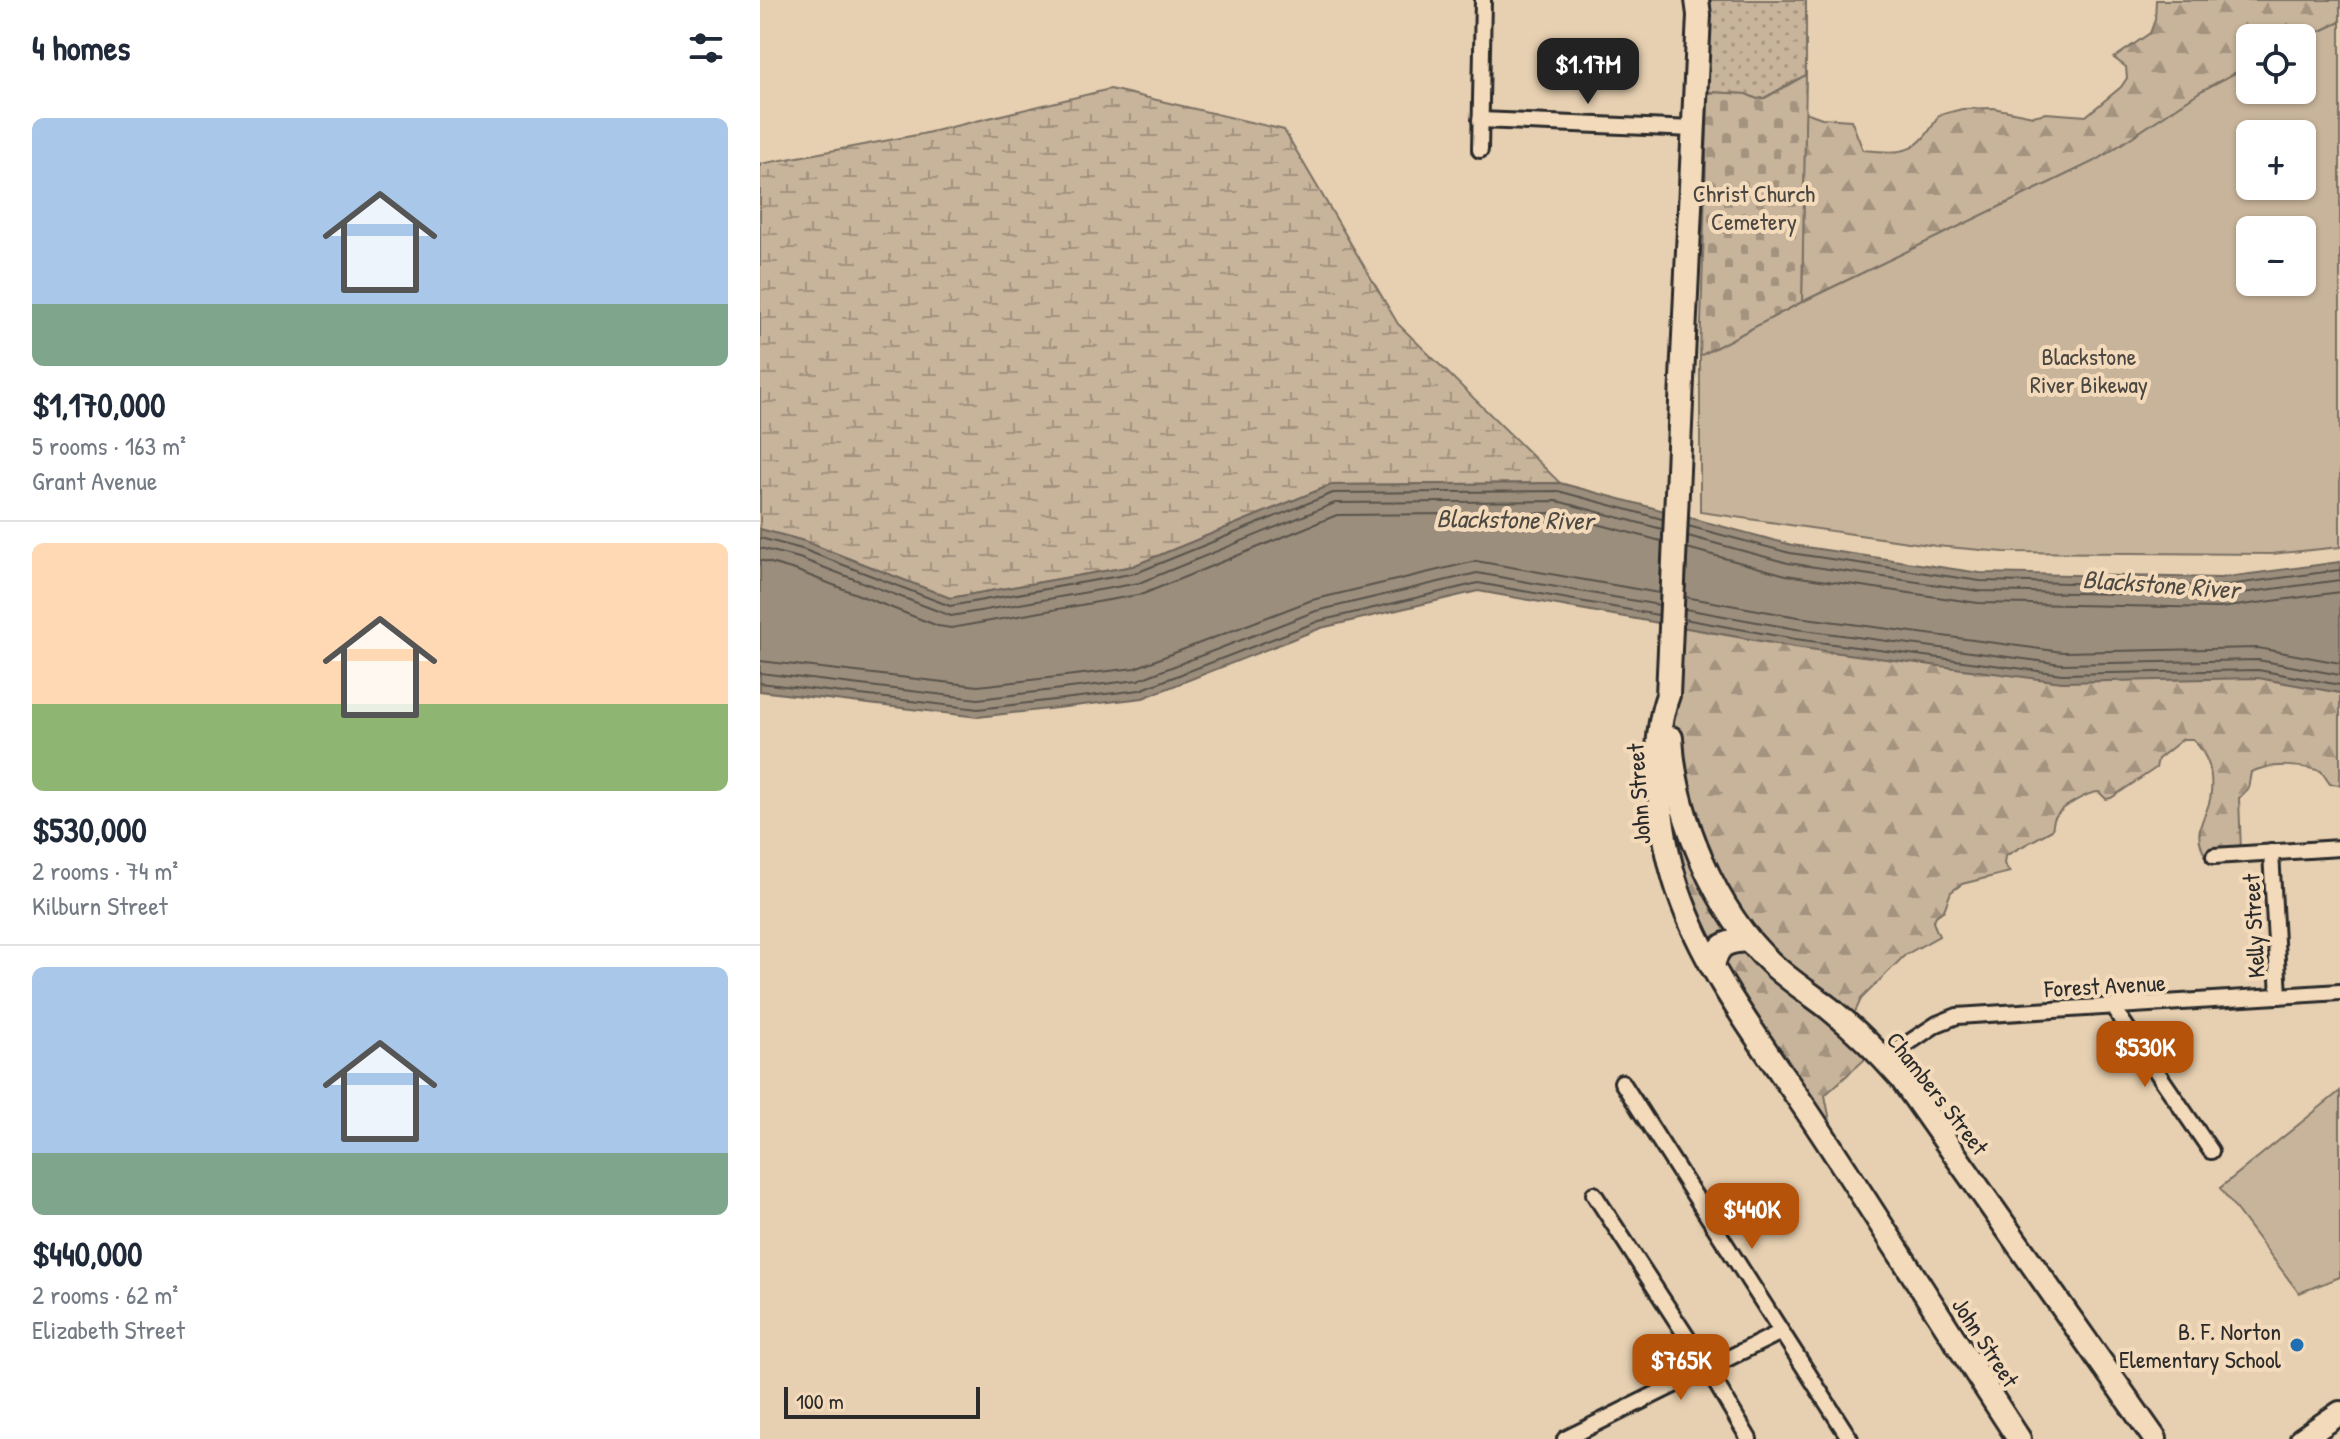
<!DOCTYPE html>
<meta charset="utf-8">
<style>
body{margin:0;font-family:"Patrick Hand",sans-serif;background:#f2f2f3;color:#1f2937;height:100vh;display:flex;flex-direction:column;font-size:30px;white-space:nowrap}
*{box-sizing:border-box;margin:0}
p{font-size:26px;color:#747a83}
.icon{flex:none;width:44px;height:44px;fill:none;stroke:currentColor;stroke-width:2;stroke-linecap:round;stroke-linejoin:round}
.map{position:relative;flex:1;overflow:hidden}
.details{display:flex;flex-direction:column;background:#fff;width:760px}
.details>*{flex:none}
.fabs{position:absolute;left:1476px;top:24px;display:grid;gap:16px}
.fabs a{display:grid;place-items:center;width:80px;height:80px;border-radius:12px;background:#fff;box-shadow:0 2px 6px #0004;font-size:40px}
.scale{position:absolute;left:24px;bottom:20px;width:196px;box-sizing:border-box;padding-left:8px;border:4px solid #2b2b2b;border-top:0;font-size:22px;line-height:28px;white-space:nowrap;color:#2b2b2b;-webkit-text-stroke:6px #f3daba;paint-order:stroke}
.price{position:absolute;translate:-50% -68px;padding:0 18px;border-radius:16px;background:#b45309;color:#fff;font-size:26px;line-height:52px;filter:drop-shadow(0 2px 4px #0008)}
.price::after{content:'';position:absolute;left:50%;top:48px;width:24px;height:18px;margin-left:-12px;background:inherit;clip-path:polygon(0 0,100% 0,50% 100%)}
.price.active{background:#222;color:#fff}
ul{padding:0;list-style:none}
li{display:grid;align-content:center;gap:16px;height:424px;padding:0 32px}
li+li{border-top:2px solid #e0e1e3}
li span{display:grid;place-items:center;height:248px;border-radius:12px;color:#555}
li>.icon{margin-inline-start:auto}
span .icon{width:144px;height:144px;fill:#fffc;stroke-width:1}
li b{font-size:34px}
h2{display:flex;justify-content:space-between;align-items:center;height:96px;padding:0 32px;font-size:34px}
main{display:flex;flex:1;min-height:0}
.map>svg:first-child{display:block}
</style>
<main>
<section class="details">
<h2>4 homes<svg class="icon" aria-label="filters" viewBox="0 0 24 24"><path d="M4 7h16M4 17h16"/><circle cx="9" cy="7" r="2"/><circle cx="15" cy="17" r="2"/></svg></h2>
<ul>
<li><span style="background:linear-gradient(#a9c7e8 75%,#7fa58c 0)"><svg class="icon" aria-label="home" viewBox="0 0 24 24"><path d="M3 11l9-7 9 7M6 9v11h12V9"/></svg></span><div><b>$1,170,000</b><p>5 rooms · 163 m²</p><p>Grant Avenue</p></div></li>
<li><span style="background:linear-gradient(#ffd9b3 65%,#8fb573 0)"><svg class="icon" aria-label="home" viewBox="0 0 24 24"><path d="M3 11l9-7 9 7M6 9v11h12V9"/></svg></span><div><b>$530,000</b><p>2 rooms · 74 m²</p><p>Kilburn Street</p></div></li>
<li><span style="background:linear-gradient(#a9c7e8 75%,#7fa58c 0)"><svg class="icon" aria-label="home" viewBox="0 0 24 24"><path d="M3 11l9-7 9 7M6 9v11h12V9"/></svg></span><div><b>$440,000</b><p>2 rooms · 62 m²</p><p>Elizabeth Street</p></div></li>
</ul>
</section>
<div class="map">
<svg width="1580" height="1439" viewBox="0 0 1580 1439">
<defs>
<pattern id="grass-dots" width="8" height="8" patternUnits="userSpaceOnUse" patternTransform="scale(2)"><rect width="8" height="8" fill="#c8b49b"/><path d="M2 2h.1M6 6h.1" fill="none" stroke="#a3937f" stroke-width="1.8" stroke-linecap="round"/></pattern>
<pattern id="forest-firs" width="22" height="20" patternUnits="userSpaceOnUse" patternTransform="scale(2)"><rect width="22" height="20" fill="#c8b49b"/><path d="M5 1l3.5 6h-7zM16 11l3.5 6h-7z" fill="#a3937f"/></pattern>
<pattern id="wetland-marsh" width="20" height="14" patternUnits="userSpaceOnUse" patternTransform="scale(2)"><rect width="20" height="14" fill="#c8b49b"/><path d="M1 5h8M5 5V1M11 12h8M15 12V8" fill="none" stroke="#a3937f"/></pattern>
<pattern id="cemetery-stones" width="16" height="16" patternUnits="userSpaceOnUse" patternTransform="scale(2)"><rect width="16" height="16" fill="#c8b49b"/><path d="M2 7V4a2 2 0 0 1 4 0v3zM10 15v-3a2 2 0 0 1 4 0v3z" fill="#a3937f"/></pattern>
</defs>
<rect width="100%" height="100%" fill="#e7d0b1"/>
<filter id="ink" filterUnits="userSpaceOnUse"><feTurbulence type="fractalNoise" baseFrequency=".0125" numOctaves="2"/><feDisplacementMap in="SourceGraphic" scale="16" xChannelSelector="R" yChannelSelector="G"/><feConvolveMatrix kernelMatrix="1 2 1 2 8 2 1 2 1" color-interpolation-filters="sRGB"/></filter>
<g filter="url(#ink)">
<!-- grass -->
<path fill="url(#grass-dots)" stroke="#7a7063" stroke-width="2" d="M951,0H1046V75L1004,98L997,99L986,94L948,92Z"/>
<!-- forest -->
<g fill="url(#forest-firs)" stroke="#7a7063" stroke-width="2">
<path d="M1396,0H1580V22L1542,40L1490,38V65L1441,91L1339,159L1042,302L1045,112L1062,118L1091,120L1103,150C1146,154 1157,154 1179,115L1202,109L1233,108L1273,116L1286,113L1326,116L1361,87L1367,78L1366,67L1354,58L1390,33L1395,20Z"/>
<path d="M909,624L1527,661L1580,683V785L1570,784L1561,771C1539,765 1512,763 1491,772L1488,789L1479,798L1481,851L1478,853L1445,855C1430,826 1449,818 1451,793C1453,770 1448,756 1433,739H1423L1398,759L1396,768L1351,798L1346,799L1339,792C1328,792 1302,807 1296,816C1293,819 1293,826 1292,830L1245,856L1244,864L1250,872L1202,884L1191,892L1184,910L1176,916L1173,922L1179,936L1145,955L1101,999L1089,1025L1113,1052L1065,1095L1071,1126L1062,1128L924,904L901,749Z"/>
</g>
<!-- wetland -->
<path fill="url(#wetland-marsh)" stroke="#7a7063" stroke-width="2" d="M350,89L524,130L638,324L800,483L571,485L373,566L190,598L44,541L0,529V164L162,134Z"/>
<!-- cemetery -->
<path fill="url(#cemetery-stones)" stroke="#7a7063" stroke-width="2" d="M1046,75L1042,302L940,356L948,92L986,94L997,99L1005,98Z"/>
<!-- park -->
<g fill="#c8b49b" stroke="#7a7063" stroke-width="2" fill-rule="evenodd">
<path d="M1580,22V547L1511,554L1244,552L1176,546L940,512V356L1042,302L1339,159L1441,91L1490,65V90H1542V40ZM1490,134H1542V186H1490ZM1490,230H1542V282H1490Z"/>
<path d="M1580,1091V1277L1539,1293L1460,1188Z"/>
</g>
<!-- water -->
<path fill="#9c8e7c" stroke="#6f665c" stroke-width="2" d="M800,483L1032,545L1220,573L1460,578L1580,562V693L1498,678L1302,682L1034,647L718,591L561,628L383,698L218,717L0,691V529L44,541L190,598L373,566L571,485Z"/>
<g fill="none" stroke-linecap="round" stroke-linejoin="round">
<!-- shore -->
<g stroke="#58534b" stroke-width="2">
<path d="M928,526L1030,553L1220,581L1460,586L1580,570"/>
<path d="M928,536L1028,563L1219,591L1460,596L1580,580"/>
<path d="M0,538L42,549L190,606L376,573L573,493L798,491L902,519"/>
<path d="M0,548L39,558L191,616L379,583L575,503L797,501L902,529"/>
<path d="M927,548L1026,575L1218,603L1460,608L1580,592"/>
<path d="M0,560L35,570L178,626L191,628L383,594L577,515L796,513L901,541"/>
<path d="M925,597L1038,617L1303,652L1498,648L1580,663"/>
<path d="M925,609L1036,629L1302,664L1498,660L1580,675"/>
<path d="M924,619L1035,639L1302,674L1498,670L1580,685"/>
<path d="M0,661L218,686L375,668L552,600L716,561L899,593"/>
<path d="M0,673L218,699L378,680L556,611L717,573L899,605"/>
<path d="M0,683L218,709L380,690L559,621L718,583L898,615"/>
</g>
<!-- minor casing -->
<g stroke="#2b2b2b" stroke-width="20">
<g id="minor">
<path d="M720,120L934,129"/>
<path d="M720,150L723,0"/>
<path d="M1511,852L1519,996"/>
<path d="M1454,856L1580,848"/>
<path d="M1354,1006L1360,1018L1451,1151"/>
<path d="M1124,1059L1177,1024L1197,1016L1580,992"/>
<path d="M862,1082L1090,1439"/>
<path d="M834,1194L947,1368L989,1439"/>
<path d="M805,1439L1021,1332"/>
</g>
</g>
<!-- primary casing -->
<g stroke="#2b2b2b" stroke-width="28">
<g id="primary">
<path d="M937,0L939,15C929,242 917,468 908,695C887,752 902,849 923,904C953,984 1015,1061 1061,1132C1128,1234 1192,1337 1259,1439"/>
<path d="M911,738C915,814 955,912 1012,964C1030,981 1051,994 1070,1009C1096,1030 1119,1053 1141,1078L1395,1439"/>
<path d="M953,967C957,944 966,941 989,940"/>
<path d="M1542,1439L1580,1413"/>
</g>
</g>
<!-- minor -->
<use href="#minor" stroke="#f3daba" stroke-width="14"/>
<!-- primary -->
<use href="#primary" stroke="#f3daba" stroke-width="22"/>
</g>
</g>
<!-- markers -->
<circle fill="#1f6fb2" stroke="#f3daba" stroke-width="3" cx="1537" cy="1345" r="8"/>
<g text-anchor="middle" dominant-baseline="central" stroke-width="8" stroke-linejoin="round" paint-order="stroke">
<!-- park labels -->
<g font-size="24" fill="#4a4641" stroke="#f3daba">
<text x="994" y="193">Christ Church<tspan x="994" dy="28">Cemetery</tspan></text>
<text x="1329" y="356">Blackstone<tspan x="1329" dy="28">River Bikeway</tspan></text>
</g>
<!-- street labels -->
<g font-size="24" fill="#2b2b2b" stroke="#f3daba">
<text transform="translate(878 794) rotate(-94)">John Street</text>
<text transform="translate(1493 926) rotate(-93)">Kelly Street</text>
<text transform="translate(1345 985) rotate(-3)">Forest Avenue</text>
<text transform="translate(1178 1093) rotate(52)">Chambers Street</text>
<text transform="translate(1226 1342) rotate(57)">John Street</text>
</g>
<!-- poi labels -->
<g font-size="24" fill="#2b2b2b" stroke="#f3daba" text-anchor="end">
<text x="1521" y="1331">B. F. Norton<tspan x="1521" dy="28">Elementary School</tspan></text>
</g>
<!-- water labels -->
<g font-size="26" font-style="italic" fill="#4d4943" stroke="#f3daba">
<text transform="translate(755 519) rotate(1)">Blackstone River</text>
<text transform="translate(1401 584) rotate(4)">Blackstone River</text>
</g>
</g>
</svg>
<div class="fabs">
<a><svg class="icon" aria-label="locate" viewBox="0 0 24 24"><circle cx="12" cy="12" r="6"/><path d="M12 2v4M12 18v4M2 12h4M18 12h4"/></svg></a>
<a>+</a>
<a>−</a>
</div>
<div class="scale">100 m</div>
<b class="price active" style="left:828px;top:106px">$1.17M</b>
<b class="price" style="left:1385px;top:1089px">$530K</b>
<b class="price" style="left:992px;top:1251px">$440K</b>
<b class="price" style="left:921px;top:1402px">$765K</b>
</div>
</main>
